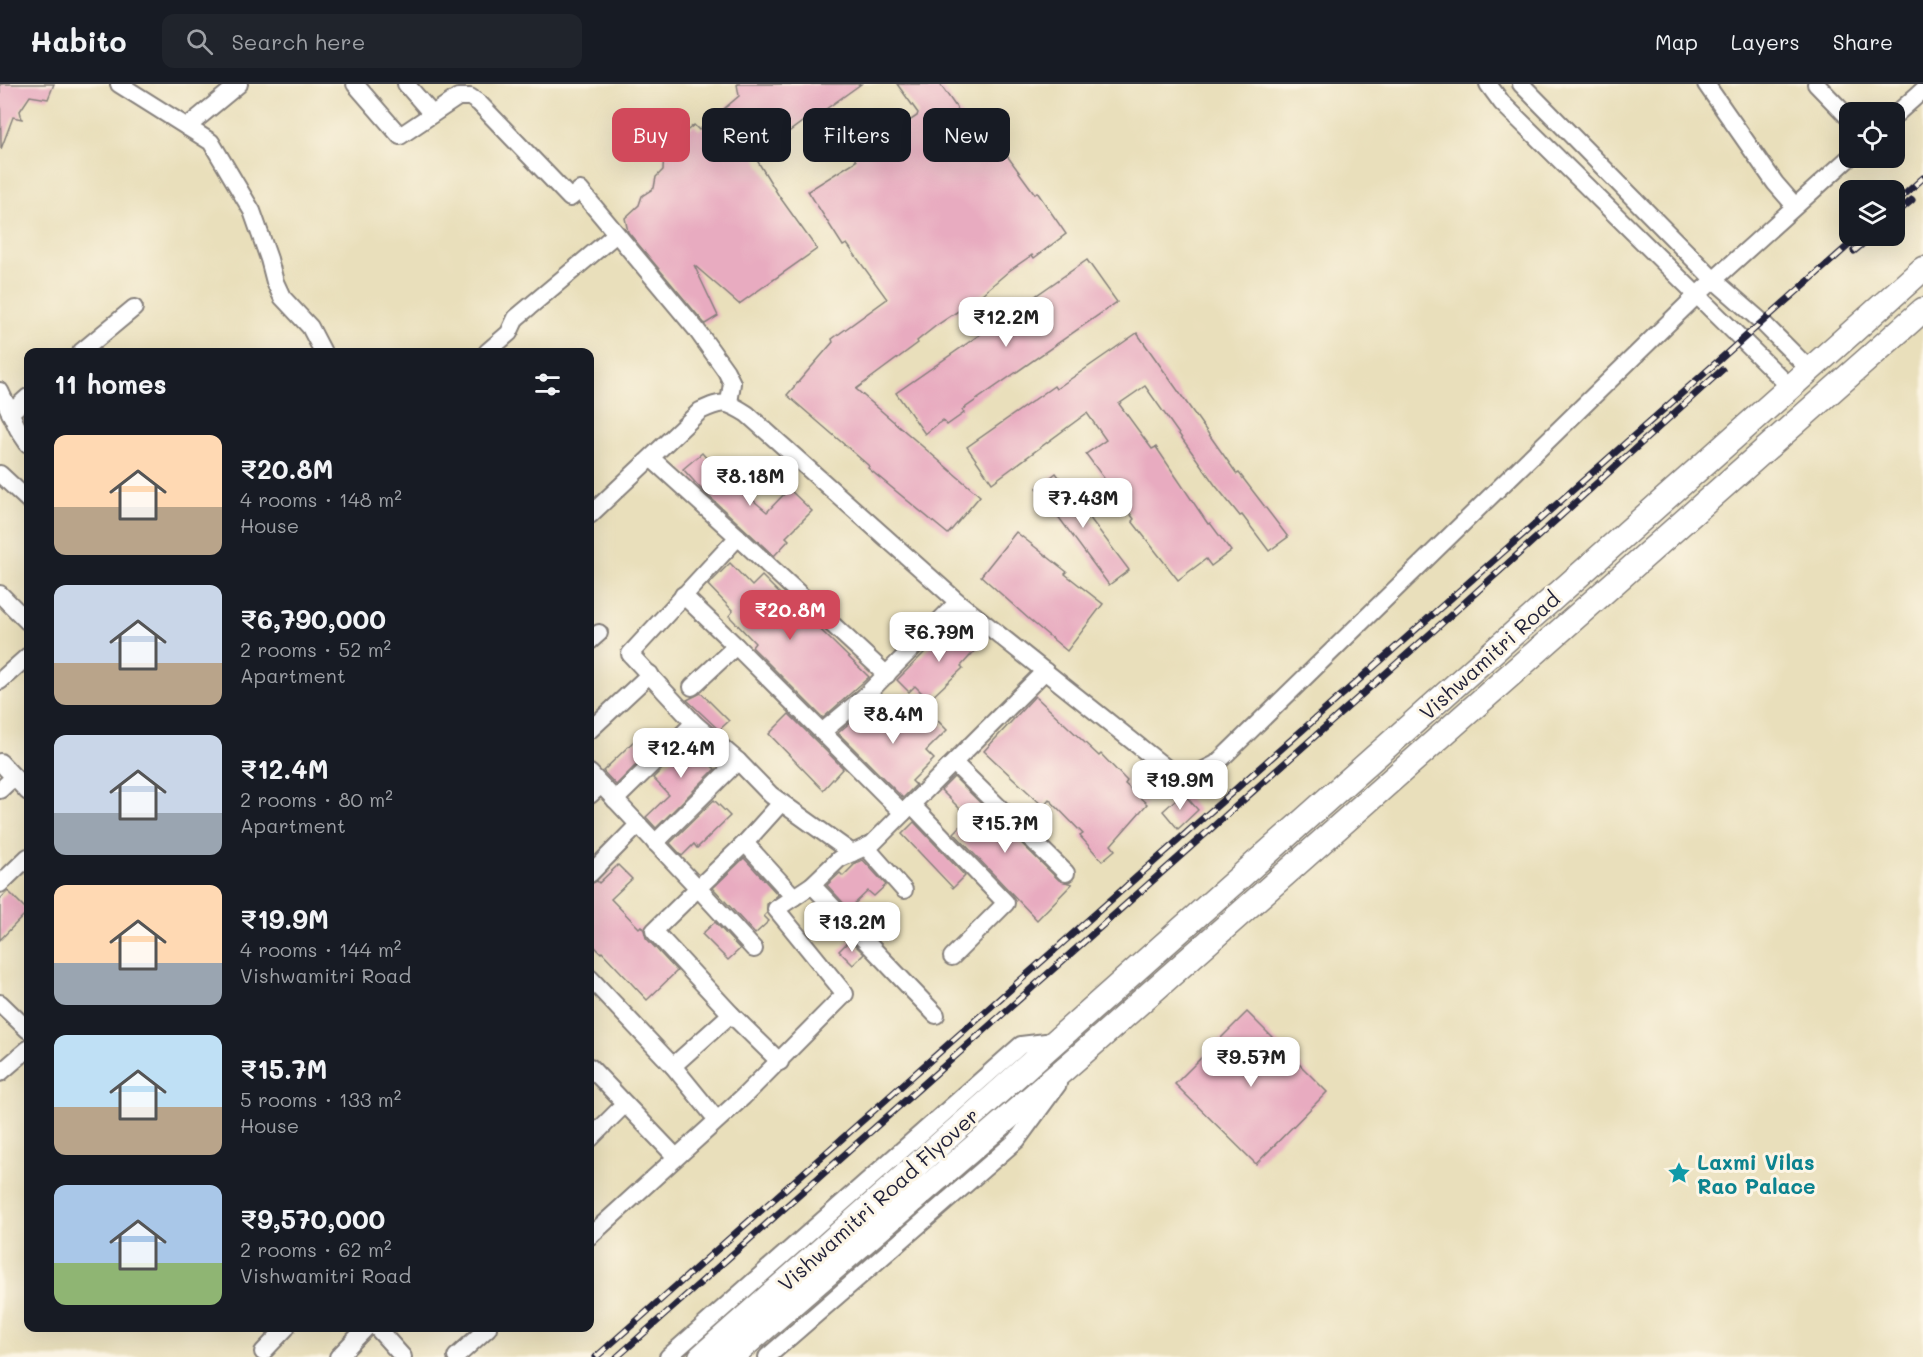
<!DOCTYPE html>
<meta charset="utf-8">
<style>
body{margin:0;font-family:Mali,sans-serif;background:#20242c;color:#f1f3f6;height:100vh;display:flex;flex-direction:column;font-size:22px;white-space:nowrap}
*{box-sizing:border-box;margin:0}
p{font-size:20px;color:#9ea1a6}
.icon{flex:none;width:33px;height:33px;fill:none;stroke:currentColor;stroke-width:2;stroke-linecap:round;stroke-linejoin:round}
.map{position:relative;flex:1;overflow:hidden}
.sheet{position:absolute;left:24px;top:264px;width:570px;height:984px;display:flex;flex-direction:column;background:#171b24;border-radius:12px;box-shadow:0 6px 24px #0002}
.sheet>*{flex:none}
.top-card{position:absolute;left:612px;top:24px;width:570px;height:54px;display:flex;gap:12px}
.tools{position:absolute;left:1839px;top:18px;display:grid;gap:12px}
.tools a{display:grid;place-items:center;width:66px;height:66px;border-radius:12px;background:#171b24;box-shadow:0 6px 24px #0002;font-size:30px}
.price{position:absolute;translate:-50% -51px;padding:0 14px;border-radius:12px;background:#fff;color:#222;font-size:20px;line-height:39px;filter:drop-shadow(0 2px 3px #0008)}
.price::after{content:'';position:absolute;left:50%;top:36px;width:18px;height:14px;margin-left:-9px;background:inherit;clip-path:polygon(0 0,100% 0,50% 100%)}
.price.current{background:#d1495b;color:#fff}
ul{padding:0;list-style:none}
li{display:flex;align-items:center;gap:18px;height:150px;padding:0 30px}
li span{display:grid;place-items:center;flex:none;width:168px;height:120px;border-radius:12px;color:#555}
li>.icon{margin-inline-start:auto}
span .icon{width:72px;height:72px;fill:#fffc;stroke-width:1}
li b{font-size:26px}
h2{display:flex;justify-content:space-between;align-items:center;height:72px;padding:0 30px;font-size:26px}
.pill{padding:0 21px;border-radius:12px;background:#171b24;box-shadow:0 6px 24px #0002;font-size:21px;line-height:54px}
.pill.current{background:#d1495b;color:#fff}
header{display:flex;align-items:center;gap:36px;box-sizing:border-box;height:84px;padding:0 30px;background:#171b24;border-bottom:2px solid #363941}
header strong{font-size:28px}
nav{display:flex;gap:33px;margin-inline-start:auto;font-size:21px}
.search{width:420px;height:54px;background:#20242c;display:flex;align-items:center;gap:15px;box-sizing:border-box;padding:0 21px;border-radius:12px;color:#9ea1a6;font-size:22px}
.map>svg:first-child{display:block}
</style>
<header>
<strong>Habito</strong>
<div class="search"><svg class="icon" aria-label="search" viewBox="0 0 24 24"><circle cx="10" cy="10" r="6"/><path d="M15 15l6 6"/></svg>Search here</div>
<nav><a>Map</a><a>Layers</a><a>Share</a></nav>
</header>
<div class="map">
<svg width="1923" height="1273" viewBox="0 0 1923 1273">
<rect width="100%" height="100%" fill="#fcf5e5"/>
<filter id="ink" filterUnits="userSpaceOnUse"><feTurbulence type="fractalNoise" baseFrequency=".0167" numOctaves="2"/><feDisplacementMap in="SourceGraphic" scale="12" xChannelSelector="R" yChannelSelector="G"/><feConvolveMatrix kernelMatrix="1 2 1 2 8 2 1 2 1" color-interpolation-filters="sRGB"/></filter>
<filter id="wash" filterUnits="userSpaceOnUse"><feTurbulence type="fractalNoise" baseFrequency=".008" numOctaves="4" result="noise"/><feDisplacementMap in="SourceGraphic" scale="24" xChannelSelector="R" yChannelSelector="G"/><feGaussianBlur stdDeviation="1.35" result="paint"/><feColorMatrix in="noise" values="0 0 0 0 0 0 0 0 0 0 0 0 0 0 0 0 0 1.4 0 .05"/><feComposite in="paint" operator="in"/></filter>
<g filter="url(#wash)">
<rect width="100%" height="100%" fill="#e9dfbb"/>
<g id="blocks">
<!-- building -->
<g fill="#e8abc0">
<path d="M0,0H54L48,15L30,12L20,27L22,35L13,33L1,65Z"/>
<path d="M737,0H861L819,30L817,27L755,73L779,112L817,165L739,220L694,181L718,232L705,240L628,148L625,134L639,121L642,112L654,104L656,93L663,86L664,65L694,41L699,46L739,12Z"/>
<path d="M897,0H940L986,66L997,58L1035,110L1037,108L1066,150L1034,174L1032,171L1009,187L975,216L937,241L917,257L918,259L856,305L980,412L948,450L868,384L869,382L787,311L833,258L832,255L887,215L847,160L843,162L808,107L856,77L854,73L917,32L918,29Z"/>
<path d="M1087,176L1117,218L962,326L964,329L947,341L943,336L925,350L896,309Z"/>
<path d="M1137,249L1237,390L1239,389L1288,453L1269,467L1242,431L1240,432L1215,401L1145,302L1119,320L1152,365L1156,363L1208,440L1210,439L1231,467L1211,482L1206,475L1178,496L1132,437L1134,435L1086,370L1106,356L1087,329L992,399L967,363L1054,302L1056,305Z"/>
<path d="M702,369L731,403L734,400L767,428L789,405L812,427L786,453L789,456L774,472L702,406L683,385Z"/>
<path d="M1056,389L1129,486L1109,501L1037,404Z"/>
<path d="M1016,448L1067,488L1065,490L1103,520L1067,567L1030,536L981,492Z"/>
<path d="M730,479L752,502L762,492L789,519L791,517L869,593L823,634L752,563L755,559L729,532L733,527L708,501Z"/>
<path d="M954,539L979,562L961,582L963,584L929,616L915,602L909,608L897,596Z"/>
<path d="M701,609L729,637L719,646L687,616Z"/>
<path d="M1035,612L1099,672L1101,670L1127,697L1125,700L1147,720L1111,761L1115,766L1102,777L1080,752L1083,750L1049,715L1043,722L984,667Z"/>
<path d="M877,615L906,646L927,626L947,646L926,667L934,675L912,697L916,701L903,714L838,649Z"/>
<path d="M789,630L843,684L823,706L769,650Z"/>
<path d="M694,653L709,666L702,672L715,685L656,744L646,733L669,711L653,694Z"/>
<path d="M635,656L648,669L616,701L603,687Z"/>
<path d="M954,693L1059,796L1072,800L1037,836L954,749L969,734L941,706Z"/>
<path d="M1183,709L1198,726L1178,745L1163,727Z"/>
<path d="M714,716L730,732L697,764L694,760L682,772L670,759Z"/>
<path d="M914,738L965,792L953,804L902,750Z"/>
<path d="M744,774L778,811L767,820V829L764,832L769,837L755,850L713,804Z"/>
<path d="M863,776L886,801L874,812L868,807L849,825L827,801L840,789L843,792L856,779Z"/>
<path d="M618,781L632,795L611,815L639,844L641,842L644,846L646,854L677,887L647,916L602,868L601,869L590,858V800L597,797L599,799Z"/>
<path d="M8,807L28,827L0,856V815Z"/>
<path d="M715,838L740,865L728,876L702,850Z"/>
<path d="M850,856L864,870L853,881L839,867Z"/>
<path d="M1247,928L1327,1008L1256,1080L1175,1000Z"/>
</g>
</g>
</g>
<g filter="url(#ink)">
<use href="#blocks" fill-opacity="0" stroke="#86807b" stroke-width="1.5"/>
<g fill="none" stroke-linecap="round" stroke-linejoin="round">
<!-- minor casing -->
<g stroke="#86807b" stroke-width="20">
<g id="minor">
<path d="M119,0L211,58L252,127L269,175L275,198L282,213L310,243L323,268"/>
<path d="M355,0L400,52L458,13H470L479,19L570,114L580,106L696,245L726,287L732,299L729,319"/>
<path d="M406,0L432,30"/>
<path d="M1488,0L1502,19L1790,303"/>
<path d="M1521,0L1714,196L1762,238L1810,286"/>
<path d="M1706,0L1775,99L1795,122"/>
<path d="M1816,0L1850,35"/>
<path d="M1894,32L1923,6"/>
<path d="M187,43L239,0"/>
<path d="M81,268L134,224"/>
<path d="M487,268L509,249L516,234L616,150"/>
<path d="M0,307L18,345L28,360"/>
<path d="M10,329L28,313"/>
<path d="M651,374L738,453"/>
<path d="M0,390L28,416"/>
<path d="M590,431L700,327C723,316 726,317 747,330L958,518L1170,687L1192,692L1216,680L1696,212L1850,73"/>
<path d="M0,510L28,538"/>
<path d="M683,511L736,562"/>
<path d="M590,557L599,549"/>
<path d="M0,597L28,572"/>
<path d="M692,603L736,562L903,729"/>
<path d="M590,646L650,590"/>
<path d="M822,648L864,613L958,518"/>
<path d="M0,678L28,708"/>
<path d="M954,679L1066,789"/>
<path d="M590,689L698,804L745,759L794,813L812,801L839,775L872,760L1045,587"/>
<path d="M0,706L14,693"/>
<path d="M590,711L601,701"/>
<path d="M615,716L694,639"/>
<path d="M912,721L1006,819L952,873"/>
<path d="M655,759L738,677"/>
<path d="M745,759L781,719"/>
<path d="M866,763L904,806"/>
<path d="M852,769L771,711L738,677L694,639L630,570L738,453L887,591"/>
<path d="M590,790L638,741"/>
<path d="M0,800L28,773"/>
<path d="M812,801L936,931"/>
<path d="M754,865L698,804L654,847L731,930L780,978"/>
<path d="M590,894L673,982L731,930"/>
<path d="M0,919L28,946"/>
<path d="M673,982L717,1036"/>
<path d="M590,983L676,1073"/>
<path d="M0,989L28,965"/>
<path d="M590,1055L625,1020"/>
<path d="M590,1152L743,1013L845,910L776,825L794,813"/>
<path d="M377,1244L403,1273"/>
<path d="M263,1268L286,1244"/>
<path d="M338,1273L366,1244"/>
<path d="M456,1273L488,1244"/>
<path d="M668,1273L1021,961L1054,957"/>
<path d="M767,1273L1017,1056L1058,1000"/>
</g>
</g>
<!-- secondary casing -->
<g stroke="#86807b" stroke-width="27">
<g id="secondary">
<path d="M701,1273L1923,185"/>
<path d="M731,1273L1076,975L1923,226"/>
</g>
</g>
<!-- minor -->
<use href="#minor" stroke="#fff" stroke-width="16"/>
<!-- secondary -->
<use href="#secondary" stroke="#fff" stroke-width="24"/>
<!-- rail casing -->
<g stroke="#22223b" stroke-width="7">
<g id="rail">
<path d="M1894,120L1923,94"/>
<path d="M1894,131L1912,116"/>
<path d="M1854,167L1872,152"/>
<path d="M596,1273L1859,152"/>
<path d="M617,1273L1431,549L1722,286"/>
</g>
</g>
<!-- rail -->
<use href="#rail" stroke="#fcf5e5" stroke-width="4.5" stroke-dasharray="14" stroke-linecap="butt"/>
</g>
</g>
<!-- icons -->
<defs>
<g id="sight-bare" transform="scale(1.8)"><path d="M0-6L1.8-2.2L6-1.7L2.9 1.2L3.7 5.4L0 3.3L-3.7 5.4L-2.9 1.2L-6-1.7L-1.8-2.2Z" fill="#0f9aa8" stroke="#fcf5e5" stroke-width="2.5" paint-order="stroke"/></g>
</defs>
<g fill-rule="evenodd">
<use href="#sight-bare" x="1679" y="1089"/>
</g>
<g text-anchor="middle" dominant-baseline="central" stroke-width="6" stroke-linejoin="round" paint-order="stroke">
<!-- street labels -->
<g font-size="21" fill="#22223b" stroke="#fcf5e5">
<text transform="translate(1489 571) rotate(-42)">Vishwamitri Road</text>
<text transform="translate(878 1115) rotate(-42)">Vishwamitri Road Flyover</text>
</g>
<!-- culture labels -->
<g font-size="21" font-weight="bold" fill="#0d838f" stroke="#fcf5e5" text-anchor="start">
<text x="1697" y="1077">Laxmi Vilas<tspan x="1697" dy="24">Rao Palace</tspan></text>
</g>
</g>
</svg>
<div class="tools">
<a><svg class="icon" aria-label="locate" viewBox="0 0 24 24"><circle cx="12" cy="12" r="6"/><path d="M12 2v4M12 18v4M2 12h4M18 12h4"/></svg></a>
<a><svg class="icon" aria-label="layers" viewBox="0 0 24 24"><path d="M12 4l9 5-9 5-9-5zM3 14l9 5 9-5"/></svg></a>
</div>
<b class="price" style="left:1006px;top:264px">₹12.2M</b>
<b class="price" style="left:750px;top:423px">₹8.18M</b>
<b class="price" style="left:1083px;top:445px">₹7.43M</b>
<b class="price current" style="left:790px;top:557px">₹20.8M</b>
<b class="price" style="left:939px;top:579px">₹6.79M</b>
<b class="price" style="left:893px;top:661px">₹8.4M</b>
<b class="price" style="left:681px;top:695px">₹12.4M</b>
<b class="price" style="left:1180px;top:727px">₹19.9M</b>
<b class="price" style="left:1005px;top:770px">₹15.7M</b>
<b class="price" style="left:852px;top:869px">₹13.2M</b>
<b class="price" style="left:1251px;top:1004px">₹9.57M</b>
<div class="top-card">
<a class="pill current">Buy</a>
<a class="pill">Rent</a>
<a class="pill">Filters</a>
<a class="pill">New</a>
</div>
<section class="sheet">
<h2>11 homes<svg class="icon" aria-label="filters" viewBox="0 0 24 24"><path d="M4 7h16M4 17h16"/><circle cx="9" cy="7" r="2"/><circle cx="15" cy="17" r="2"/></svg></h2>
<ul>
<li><span style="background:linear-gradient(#ffd9b3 60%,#b9a48a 0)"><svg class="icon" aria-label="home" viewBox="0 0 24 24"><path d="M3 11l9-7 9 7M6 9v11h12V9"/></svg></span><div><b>₹20.8M</b><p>4 rooms · 148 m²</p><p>House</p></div></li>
<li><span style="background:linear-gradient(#c9d6e8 65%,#b9a48a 0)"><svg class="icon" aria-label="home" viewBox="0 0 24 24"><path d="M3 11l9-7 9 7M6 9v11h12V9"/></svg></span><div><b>₹6,790,000</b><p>2 rooms · 52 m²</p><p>Apartment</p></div></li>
<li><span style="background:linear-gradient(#c9d6e8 65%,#9aa5b1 0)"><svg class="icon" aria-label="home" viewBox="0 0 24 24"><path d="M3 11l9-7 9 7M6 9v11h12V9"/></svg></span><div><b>₹12.4M</b><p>2 rooms · 80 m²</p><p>Apartment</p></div></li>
<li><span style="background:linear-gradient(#ffd9b3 65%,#9aa5b1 0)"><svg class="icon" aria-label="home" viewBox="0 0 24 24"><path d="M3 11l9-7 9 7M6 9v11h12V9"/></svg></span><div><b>₹19.9M</b><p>4 rooms · 144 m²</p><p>Vishwamitri Road</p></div></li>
<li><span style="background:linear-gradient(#bfe0f5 60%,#b9a48a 0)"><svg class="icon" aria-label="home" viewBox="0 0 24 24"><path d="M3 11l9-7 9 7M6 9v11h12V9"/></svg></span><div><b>₹15.7M</b><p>5 rooms · 133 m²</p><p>House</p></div></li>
<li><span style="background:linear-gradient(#a9c7e8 65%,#8fb573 0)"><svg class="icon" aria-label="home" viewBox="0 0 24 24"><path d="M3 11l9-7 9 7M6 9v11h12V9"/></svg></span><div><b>₹9,570,000</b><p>2 rooms · 62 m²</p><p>Vishwamitri Road</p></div></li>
</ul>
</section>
</div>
